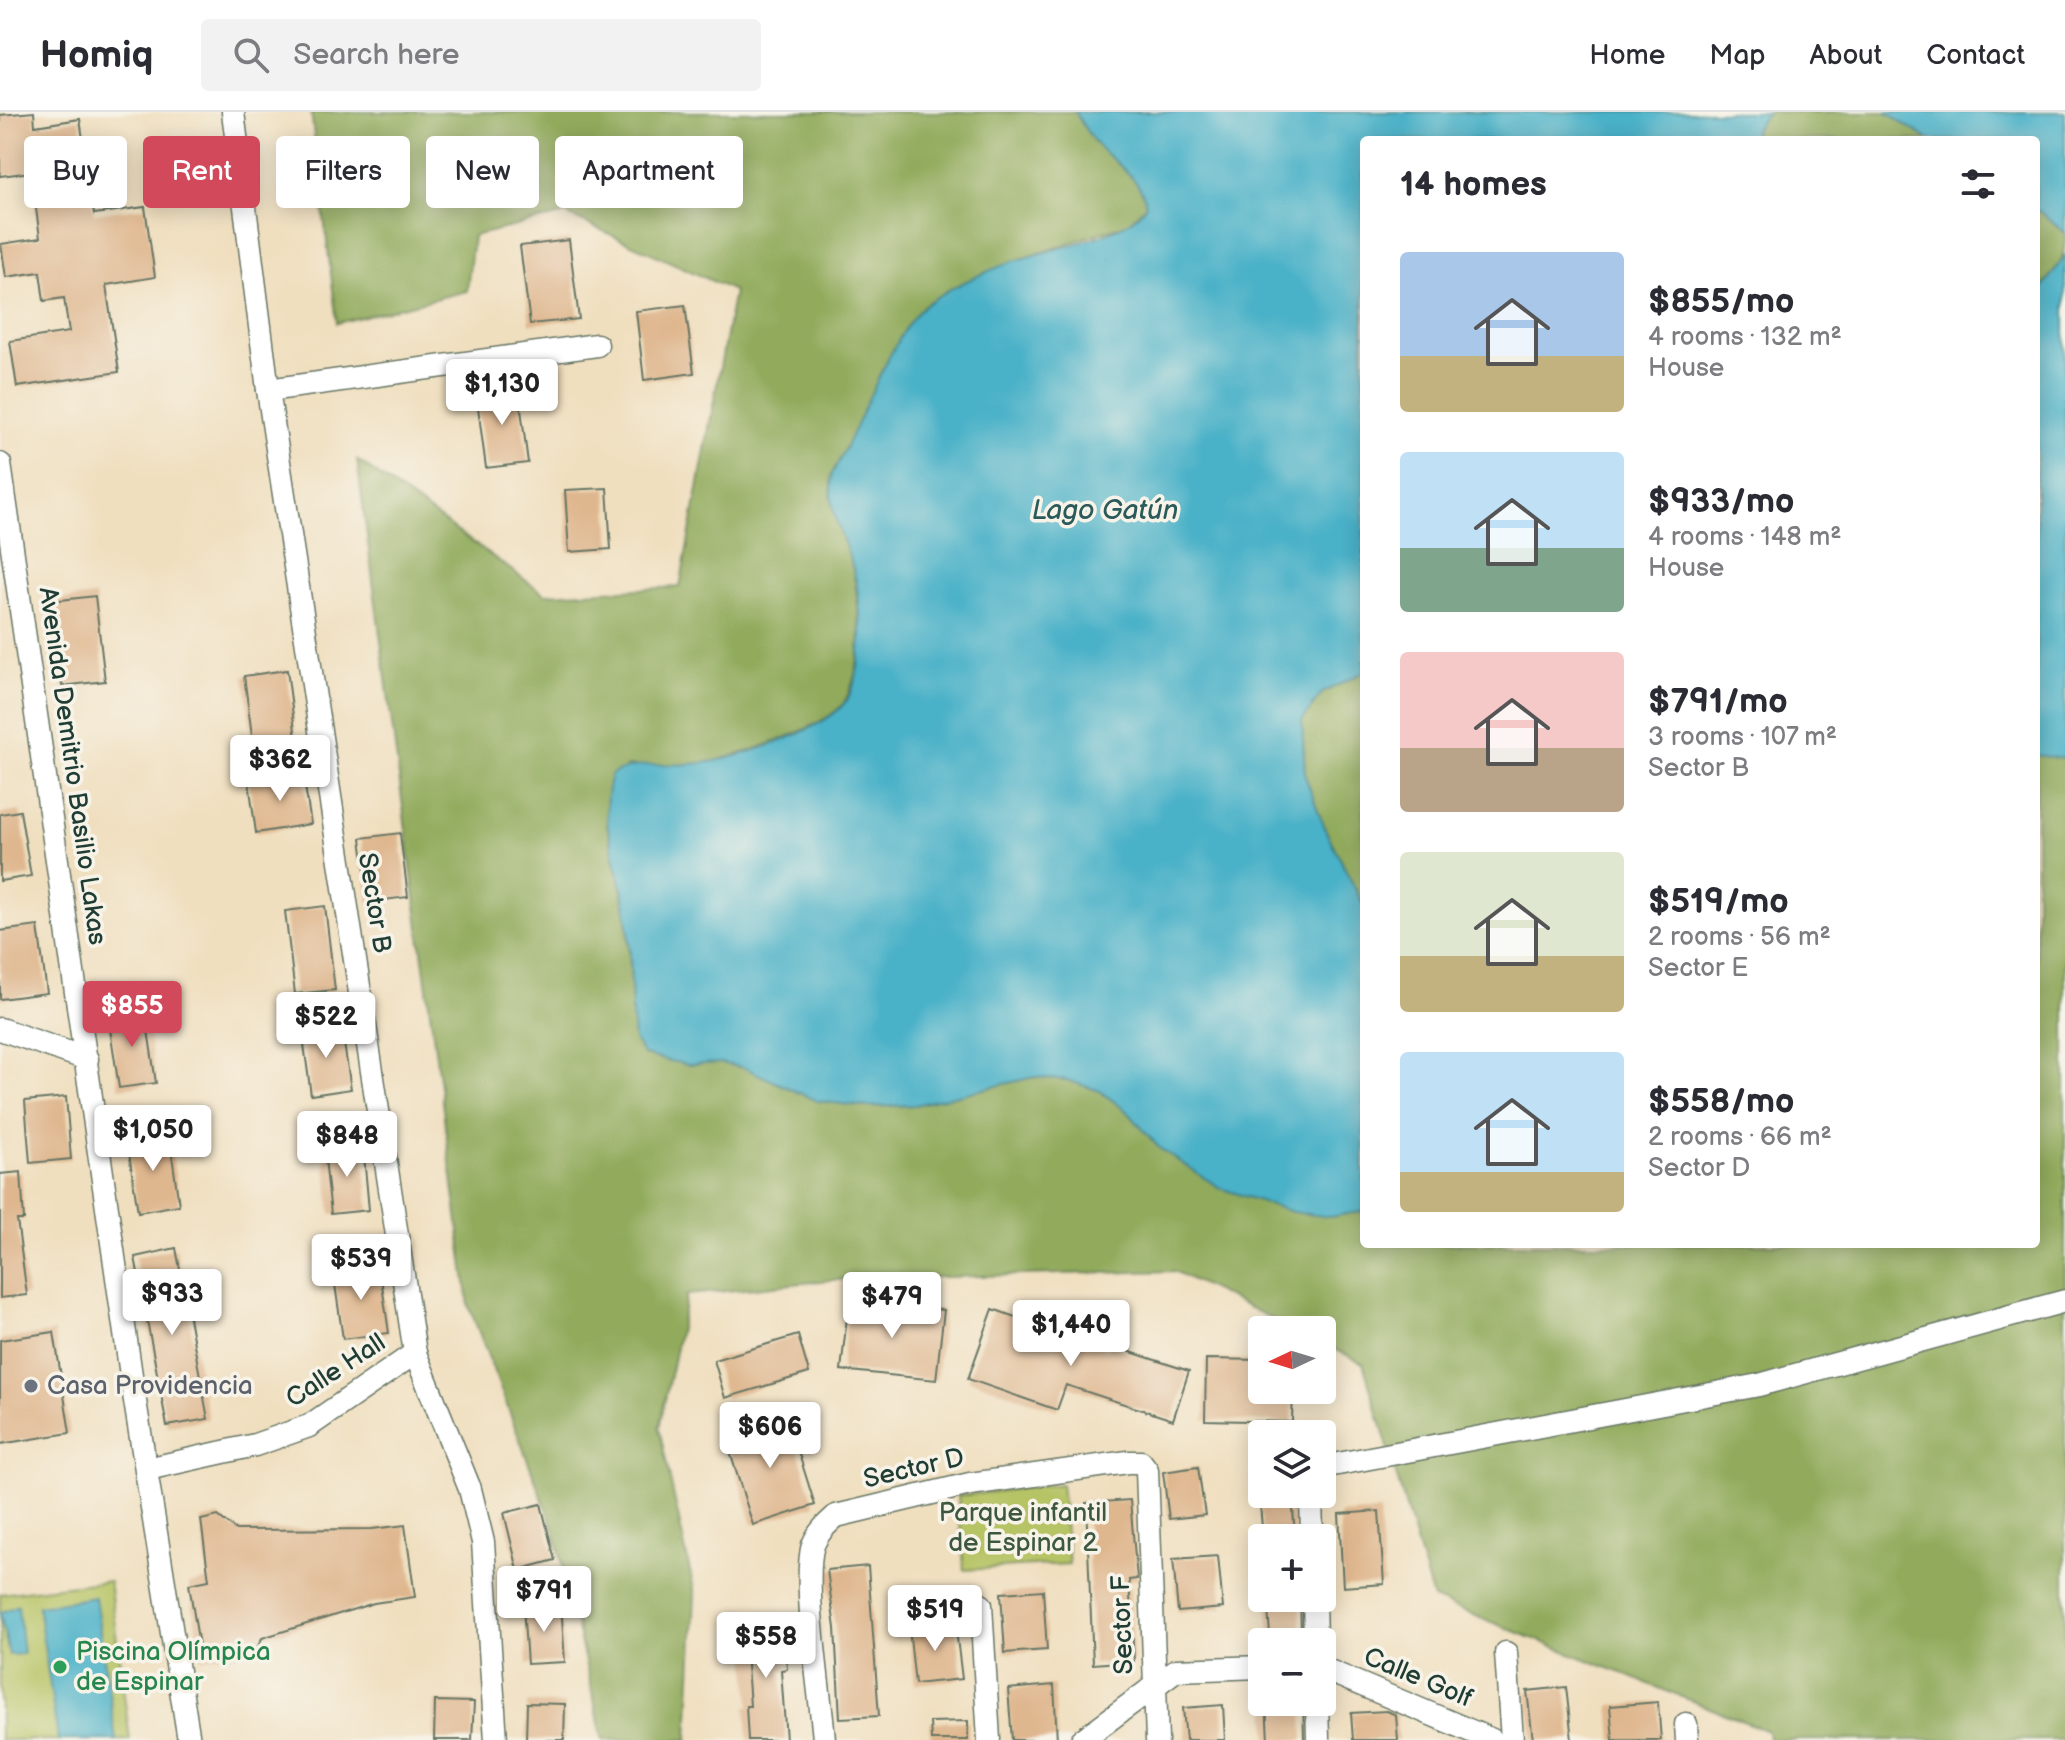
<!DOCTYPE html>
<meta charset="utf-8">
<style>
body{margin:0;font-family:"Balsamiq Sans",sans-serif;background:#f2f2f3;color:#2b2b33;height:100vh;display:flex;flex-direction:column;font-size:30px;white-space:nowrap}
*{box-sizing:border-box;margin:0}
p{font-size:26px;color:#7c7c81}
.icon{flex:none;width:44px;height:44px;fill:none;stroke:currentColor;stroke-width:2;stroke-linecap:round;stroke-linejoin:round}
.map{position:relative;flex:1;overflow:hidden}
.side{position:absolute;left:1360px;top:24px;width:680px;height:1112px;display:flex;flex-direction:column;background:#fff;border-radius:8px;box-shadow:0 4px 20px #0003}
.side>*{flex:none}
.guide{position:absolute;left:24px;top:24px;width:760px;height:72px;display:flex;gap:16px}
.needle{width:52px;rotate:266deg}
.buttons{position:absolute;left:1248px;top:1204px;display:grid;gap:16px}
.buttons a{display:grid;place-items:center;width:88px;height:88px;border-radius:8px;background:#fff;box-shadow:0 4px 20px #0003;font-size:40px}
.price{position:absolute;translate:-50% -68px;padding:0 18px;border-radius:8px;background:#fff;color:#222;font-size:26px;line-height:52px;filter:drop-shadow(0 2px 4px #0008)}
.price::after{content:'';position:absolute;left:50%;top:48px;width:24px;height:18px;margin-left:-12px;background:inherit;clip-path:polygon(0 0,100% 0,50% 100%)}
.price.active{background:#d1495b;color:#fff}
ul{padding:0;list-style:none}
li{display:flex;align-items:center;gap:24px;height:200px;padding:0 40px}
li span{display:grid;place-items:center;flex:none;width:224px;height:160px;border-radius:8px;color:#555}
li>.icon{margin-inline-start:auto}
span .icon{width:96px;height:96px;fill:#fffc;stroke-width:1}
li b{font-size:34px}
h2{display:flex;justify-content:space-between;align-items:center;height:96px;padding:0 40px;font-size:34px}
.tag{padding:0 28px;border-radius:8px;background:#fff;box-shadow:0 4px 20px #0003;font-size:28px;line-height:72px}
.tag.active{background:#d1495b;color:#fff}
header{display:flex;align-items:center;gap:48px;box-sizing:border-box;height:112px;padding:0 40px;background:#fff;border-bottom:2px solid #e1e1e2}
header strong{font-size:38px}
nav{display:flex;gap:44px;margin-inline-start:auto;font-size:28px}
.search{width:560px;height:72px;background:#f2f2f3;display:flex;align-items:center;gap:20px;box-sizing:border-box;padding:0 28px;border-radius:8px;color:#7c7c81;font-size:30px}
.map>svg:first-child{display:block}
</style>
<header>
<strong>Homiq</strong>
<div class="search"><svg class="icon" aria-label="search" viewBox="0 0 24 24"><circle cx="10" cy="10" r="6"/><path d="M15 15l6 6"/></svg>Search here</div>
<nav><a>Home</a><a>Map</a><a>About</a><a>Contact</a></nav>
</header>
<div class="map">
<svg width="2065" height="1628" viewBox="0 0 2065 1628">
<rect width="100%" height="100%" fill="#f7f3e8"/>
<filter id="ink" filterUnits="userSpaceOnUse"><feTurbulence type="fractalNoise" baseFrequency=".0125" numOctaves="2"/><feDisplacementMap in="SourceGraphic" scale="16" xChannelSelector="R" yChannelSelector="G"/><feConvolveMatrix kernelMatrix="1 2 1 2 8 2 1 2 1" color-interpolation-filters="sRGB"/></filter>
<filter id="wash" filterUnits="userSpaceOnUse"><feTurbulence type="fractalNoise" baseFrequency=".006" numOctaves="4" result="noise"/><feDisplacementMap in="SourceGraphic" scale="32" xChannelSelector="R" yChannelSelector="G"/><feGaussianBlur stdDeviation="1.8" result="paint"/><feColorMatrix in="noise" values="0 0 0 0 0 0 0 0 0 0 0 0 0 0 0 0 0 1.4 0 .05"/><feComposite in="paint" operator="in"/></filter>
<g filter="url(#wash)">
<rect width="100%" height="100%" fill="#f0dfbf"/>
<!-- green -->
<g fill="#b7c466" stroke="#6b804d" stroke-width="2">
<path d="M1061,1372L1069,1452L964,1458L958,1384Z"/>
<path d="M109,1469L130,1628H0V1482Z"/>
</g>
<!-- forest -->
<g fill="#91aa5b" stroke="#587448" stroke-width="2">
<path d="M311,0H1075L1095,31L1134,67L1144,80L1146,93L1127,112L1009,151L924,193L832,362C826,405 848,424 854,463C860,506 866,549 845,589C831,615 736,644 706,651C681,656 652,655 626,654L607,713L627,802L634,928L644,943L688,953L720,951L745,956L817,989L868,995L915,993L1034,965L1067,968L1100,979L1129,1001L1159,1036L1220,1076L1330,1105L1364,1099V1132H2036V643L2065,647V1628H1769L1768,1619L1433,1487L1363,1251L1322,1231V1218H1295L1174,1159L831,1168L687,1183L659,1316L695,1482L688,1628H603L555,1420L469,1194L357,348L545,482L680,475L734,179L566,102L473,124L467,179L337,211Z"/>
<path d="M1768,0H1886L1929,28H1752L1755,17Z"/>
<path d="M2036,97L2065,121C2065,162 2051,155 2036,185Z"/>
<path d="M1364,560V794L1325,717L1305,664L1302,609L1322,581Z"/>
</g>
<!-- water -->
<g fill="#49b1c8" stroke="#34777e" stroke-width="2">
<path d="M1075,0H1768L1755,17L1751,28H1364V560L1322,581L1302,609L1305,664L1325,717L1364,794V1099L1330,1105L1292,1100L1220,1076L1159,1036L1129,1001L1100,979L1067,968L1034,965L915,993L868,995L817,989L745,956L720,951L688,953L644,943L634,928C630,887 632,845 627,803C622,755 596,712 611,663C636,648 672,655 701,651C738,647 816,621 842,594C858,577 861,540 861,517C860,499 858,474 853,456C843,423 827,399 832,362C854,324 896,214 926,192C950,175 981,162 1008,151C1046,137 1125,127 1146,93C1141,65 1115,52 1097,33C1088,23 1082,11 1075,0Z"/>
<path d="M1886,0H2065V121L2036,97V28H1929Z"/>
<path d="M2065,144V647L2036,643V185Z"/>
<path d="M95,1485L116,1628H58L38,1494Z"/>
<path d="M18,1493L23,1542L9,1543L0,1501Z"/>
</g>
<g id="blocks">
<!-- building -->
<g fill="#dfb78f">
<path d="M34,0L35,14L80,7L94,102L145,95L155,165L106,173L119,260L17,275L10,229L69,220L64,186L44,189L40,160L6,165L1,132L40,126L31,60L0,64V3Z"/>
<path d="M569,128L579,207L530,212L520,134Z"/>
<path d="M685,193L694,261L644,268L636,199Z"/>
<path d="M518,274L528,351L486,356L476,280Z"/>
<path d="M607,376L611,437L569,440L565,378Z"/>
<path d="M95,484L105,569L62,574L52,489Z"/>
<path d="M287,558L296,626L253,631L244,564Z"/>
<path d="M303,662L311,712L256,721L249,670Z"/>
<path d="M20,699L31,764L0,769V702Z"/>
<path d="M400,721L408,785L369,790L361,726Z"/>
<path d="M325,794L335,878L295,882L285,799Z"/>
<path d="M38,814L47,881L0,887V819Z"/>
<path d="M145,898L156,971L119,976L108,904Z"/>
<path d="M341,912L351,977L311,983L302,918Z"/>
<path d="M66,985L71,1047L30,1051L25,989Z"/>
<path d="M169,1022L179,1093L138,1100L127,1028Z"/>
<path d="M363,1033L369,1098L331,1102L324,1037Z"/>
<path d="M21,1060L24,1108H17L27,1183L0,1186V1062Z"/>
<path d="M176,1136L208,1307L167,1314L135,1145Z"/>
<path d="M379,1152L389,1221L343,1227L333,1159Z"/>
<path d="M849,1188L944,1198L936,1268L841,1258Z"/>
<path d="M993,1197L1107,1238L1109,1233L1189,1259L1173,1308L1066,1273L1057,1298L968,1267Z"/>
<path d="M54,1220L70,1321L0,1332V1228Z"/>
<path d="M798,1223L809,1261L725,1286L714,1248Z"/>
<path d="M1206,1247L1262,1248V1278H1293L1292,1310L1205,1308Z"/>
<path d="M787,1304L815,1393L753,1413L725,1324Z"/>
<path d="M1198,1355L1205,1403L1169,1407L1163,1360Z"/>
<path d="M1259,1382H1292L1295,1426H1263Z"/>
<path d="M1130,1388L1137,1467L1129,1468L1134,1549L1093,1552L1086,1391Z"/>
<path d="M541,1392L555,1448L518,1458L504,1401Z"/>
<path d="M1379,1399L1384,1472L1343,1475L1339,1402Z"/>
<path d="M218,1404L236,1418L372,1417L405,1413L415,1485L374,1491L262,1526L255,1541L201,1546L189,1472L209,1468L201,1408Z"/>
<path d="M1218,1444L1223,1496L1178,1500L1173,1447Z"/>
<path d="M868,1454L879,1604L840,1606L835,1516L827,1458Z"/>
<path d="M1043,1478L1047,1538L1005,1541L1001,1481Z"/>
<path d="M1267,1486H1300L1301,1520L1270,1522Z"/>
<path d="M561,1491L565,1550L527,1552L523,1494Z"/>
<path d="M783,1508L787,1557L781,1558L786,1628H748L746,1594H750L744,1511Z"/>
<path d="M955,1510L962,1567L915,1572L909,1516Z"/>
<path d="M1054,1573L1057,1628H1012L1008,1577Z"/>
<path d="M1566,1575L1572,1628H1533L1527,1579Z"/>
<path d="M435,1589L474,1590L472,1628H434Z"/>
<path d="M1266,1590H1303L1304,1628H1268Z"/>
<path d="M1658,1590L1661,1628H1613L1610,1594Z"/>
<path d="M527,1591L565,1592L564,1628H526Z"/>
<path d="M1223,1593L1225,1628H1186L1183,1596Z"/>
<path d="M1387,1599L1396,1603L1398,1628H1353L1351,1601Z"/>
<path d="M968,1609V1628H931L930,1610Z"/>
</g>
</g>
</g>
<g filter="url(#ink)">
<use href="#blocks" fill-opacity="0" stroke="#687665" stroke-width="2"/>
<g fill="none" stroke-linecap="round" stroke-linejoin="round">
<!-- minor casing -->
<g stroke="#687665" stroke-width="25">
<g id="minor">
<path d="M233,0L268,278L415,1241L470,1377L483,1430L496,1628"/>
<path d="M268,278L597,233"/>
<path d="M0,352L132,1270L189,1628"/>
<path d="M0,917L87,947"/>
<path d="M1322,1355L1759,1273L2065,1189"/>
<path d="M147,1357L255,1333L309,1314L415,1241"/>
<path d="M1311,1382L1312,1426"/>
<path d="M1314,1486L1315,1530"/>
<path d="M981,1493L989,1628"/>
<path d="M1506,1541L1512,1628"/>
<path d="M1322,1556L1492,1628"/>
<path d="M1317,1590L1318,1628"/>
<path d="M1686,1612L1687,1628"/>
<path d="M824,1628C821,1585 802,1469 813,1433C818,1420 826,1413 836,1404L970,1372L1128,1350H1141L1147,1358L1157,1628"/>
<path d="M1082,1628L1176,1558L1262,1555"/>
</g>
</g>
<!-- minor -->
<use href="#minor" stroke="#fff" stroke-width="22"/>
</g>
</g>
<!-- markers -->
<circle fill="#6b7280" stroke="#f7f3e8" stroke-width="3" cx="31" cy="1274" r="8"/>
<circle fill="#2e9e5b" stroke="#f7f3e8" stroke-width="3" cx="60" cy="1555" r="8"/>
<g text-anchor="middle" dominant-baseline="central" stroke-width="7" stroke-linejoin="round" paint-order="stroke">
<!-- street labels -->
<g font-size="26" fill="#1f3d34" stroke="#f7f3e8">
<text transform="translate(72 654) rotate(82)">Avenida Demitrio Basilio Lakas</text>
<text transform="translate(374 791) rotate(81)">Sector B</text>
<text transform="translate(336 1259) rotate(-33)">Calle Hall</text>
<text transform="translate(914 1357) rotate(-13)">Sector D</text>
<text transform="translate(1123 1513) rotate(-92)">Sector F</text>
<text transform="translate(1418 1566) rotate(23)">Calle Golf</text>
</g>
<!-- worship labels -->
<g font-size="26" fill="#5b616d" stroke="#f7f3e8" text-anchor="start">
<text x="47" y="1274">Casa Providencia</text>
</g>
<!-- park labels -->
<g font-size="26" fill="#3d583e" stroke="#f7f3e8">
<text x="1023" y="1401">Parque infantil<tspan x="1023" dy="30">de Espinar 2</tspan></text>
</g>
<!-- leisure labels -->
<g font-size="26" fill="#27864d" stroke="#f7f3e8" text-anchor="start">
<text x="76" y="1540">Piscina Olímpica<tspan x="76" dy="30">de Espinar</tspan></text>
</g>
<!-- water labels -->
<g font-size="28" font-style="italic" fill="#2a5a59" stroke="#f7f3e8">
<text x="1105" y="398">Lago Gatún</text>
</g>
</g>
</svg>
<div class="buttons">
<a><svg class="needle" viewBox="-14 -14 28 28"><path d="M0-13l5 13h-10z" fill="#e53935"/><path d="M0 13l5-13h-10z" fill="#7c7c81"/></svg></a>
<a><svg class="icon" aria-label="layers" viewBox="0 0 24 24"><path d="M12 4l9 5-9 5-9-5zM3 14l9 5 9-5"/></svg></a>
<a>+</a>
<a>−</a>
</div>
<b class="price" style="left:502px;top:315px">$1,130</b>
<b class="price" style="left:280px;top:691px">$362</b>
<b class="price active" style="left:132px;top:937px">$855</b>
<b class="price" style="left:326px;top:948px">$522</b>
<b class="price" style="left:153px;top:1061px">$1,050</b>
<b class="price" style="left:347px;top:1067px">$848</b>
<b class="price" style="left:361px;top:1190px">$539</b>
<b class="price" style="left:172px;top:1225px">$933</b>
<b class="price" style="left:892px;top:1228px">$479</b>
<b class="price" style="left:1071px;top:1256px">$1,440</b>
<b class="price" style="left:770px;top:1358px">$606</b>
<b class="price" style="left:544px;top:1522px">$791</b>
<b class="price" style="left:935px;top:1541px">$519</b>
<b class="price" style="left:766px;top:1568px">$558</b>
<div class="guide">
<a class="tag">Buy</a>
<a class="tag active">Rent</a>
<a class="tag">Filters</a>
<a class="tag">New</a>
<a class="tag">Apartment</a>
</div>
<section class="side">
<h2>14 homes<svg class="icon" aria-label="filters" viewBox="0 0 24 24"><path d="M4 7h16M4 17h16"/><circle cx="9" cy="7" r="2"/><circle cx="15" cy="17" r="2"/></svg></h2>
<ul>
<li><span style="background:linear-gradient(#a9c7e8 65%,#c2b280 0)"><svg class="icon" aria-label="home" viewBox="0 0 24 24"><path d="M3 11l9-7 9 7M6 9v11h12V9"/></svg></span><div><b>$855/mo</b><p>4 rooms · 132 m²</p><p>House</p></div></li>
<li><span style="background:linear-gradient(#bfe0f5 60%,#7fa58c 0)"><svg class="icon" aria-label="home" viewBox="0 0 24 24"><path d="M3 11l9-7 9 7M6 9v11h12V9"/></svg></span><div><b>$933/mo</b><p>4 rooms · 148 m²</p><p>House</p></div></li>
<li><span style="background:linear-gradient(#f6c9c9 60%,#b9a48a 0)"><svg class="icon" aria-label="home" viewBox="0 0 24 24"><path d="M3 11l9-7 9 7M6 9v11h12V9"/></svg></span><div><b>$791/mo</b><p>3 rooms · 107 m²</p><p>Sector B</p></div></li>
<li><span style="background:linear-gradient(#dfe7d0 65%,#c2b280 0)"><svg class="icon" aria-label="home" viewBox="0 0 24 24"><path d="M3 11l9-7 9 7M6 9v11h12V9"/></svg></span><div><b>$519/mo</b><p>2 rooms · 56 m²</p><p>Sector E</p></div></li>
<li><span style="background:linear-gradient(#bfe0f5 75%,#c2b280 0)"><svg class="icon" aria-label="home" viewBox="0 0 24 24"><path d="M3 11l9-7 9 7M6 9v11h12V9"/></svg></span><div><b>$558/mo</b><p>2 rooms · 66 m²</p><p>Sector D</p></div></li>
</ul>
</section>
</div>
